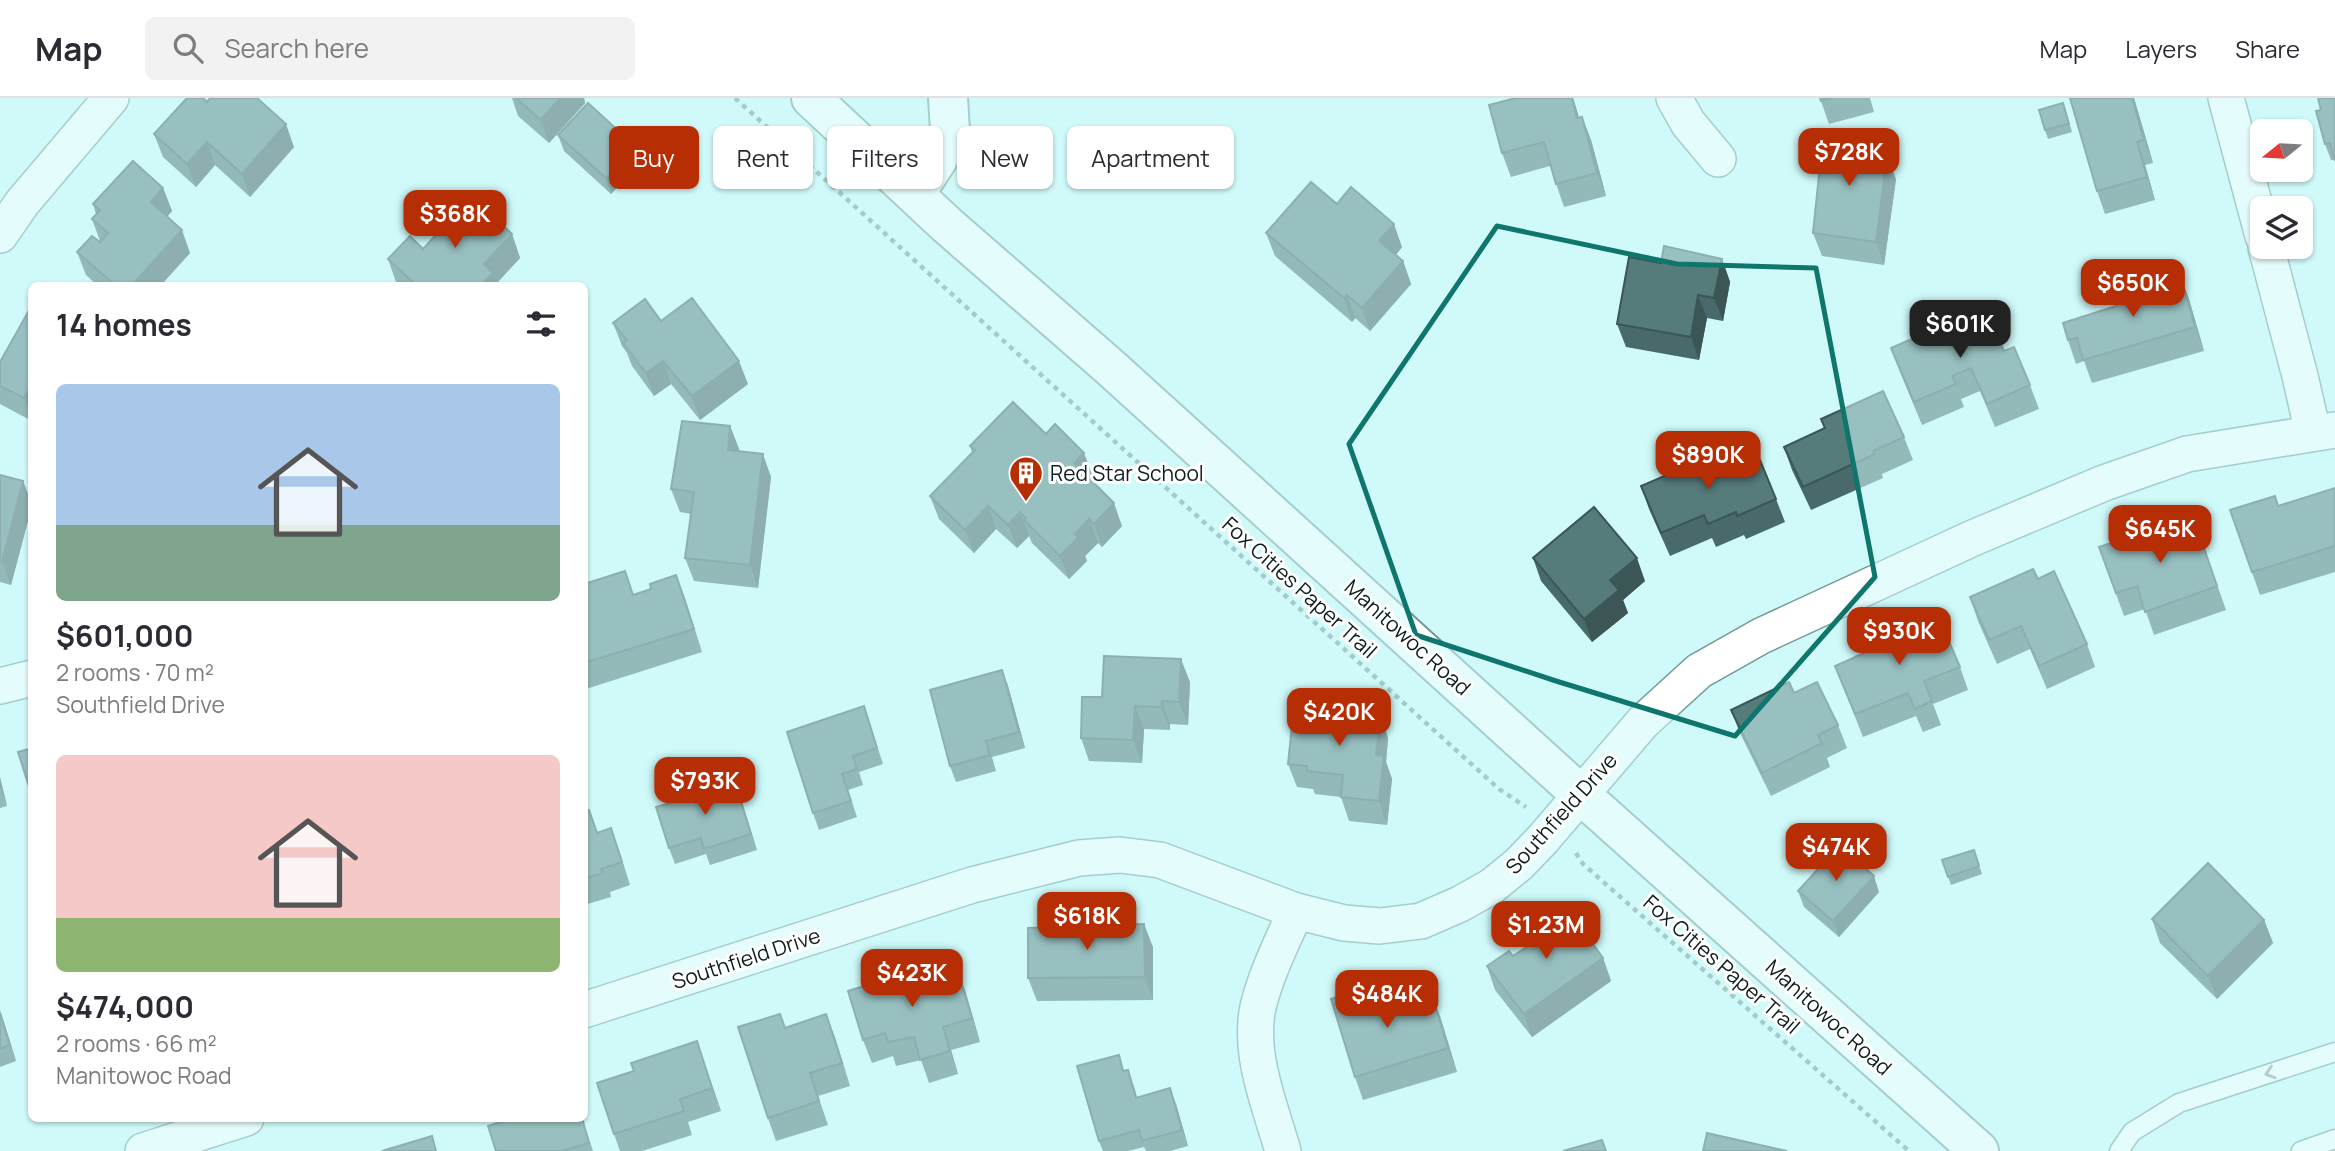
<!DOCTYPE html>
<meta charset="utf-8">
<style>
body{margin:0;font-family:Manrope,sans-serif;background:#f2f2f3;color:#2b2b33;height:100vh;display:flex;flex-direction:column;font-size:26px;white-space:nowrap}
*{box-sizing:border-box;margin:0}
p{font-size:23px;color:#7c7c81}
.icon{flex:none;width:38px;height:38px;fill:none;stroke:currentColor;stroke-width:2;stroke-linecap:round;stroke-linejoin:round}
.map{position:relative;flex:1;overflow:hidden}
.panel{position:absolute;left:28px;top:184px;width:560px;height:840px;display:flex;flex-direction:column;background:#fff;border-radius:10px;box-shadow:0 2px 5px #0004}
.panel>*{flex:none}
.banner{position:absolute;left:609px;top:28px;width:665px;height:63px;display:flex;gap:14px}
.needle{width:46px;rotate:252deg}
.controls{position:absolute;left:2250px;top:21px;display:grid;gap:14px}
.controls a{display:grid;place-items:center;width:63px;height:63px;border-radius:10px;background:#fff;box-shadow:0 2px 5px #0004;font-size:35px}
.price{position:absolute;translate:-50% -60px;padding:0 16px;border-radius:14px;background:#b72d04;color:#fff;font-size:23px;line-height:46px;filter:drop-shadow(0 2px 4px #0008)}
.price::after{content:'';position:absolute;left:50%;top:42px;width:21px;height:16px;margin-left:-10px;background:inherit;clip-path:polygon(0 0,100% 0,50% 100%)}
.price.active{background:#222;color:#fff}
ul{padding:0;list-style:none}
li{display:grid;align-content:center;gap:14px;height:371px;padding:0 28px}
li span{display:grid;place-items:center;height:217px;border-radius:10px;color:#555}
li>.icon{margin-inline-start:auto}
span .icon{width:126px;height:126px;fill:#fffc;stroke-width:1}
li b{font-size:30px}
h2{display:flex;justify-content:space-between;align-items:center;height:84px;padding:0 28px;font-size:30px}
.pill{padding:0 24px;border-radius:10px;background:#fff;box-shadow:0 2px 5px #0004;font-size:24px;line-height:63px}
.pill.active{background:#b72d04;color:#fff}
header{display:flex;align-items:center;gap:42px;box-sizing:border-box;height:98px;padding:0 35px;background:#fff;border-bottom:2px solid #e1e1e2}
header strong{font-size:33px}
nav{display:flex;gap:38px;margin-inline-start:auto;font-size:24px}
.search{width:490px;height:63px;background:#f2f2f3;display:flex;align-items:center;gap:18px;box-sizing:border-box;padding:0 24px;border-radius:10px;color:#7c7c81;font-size:26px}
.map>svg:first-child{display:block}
</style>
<header>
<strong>Map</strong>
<div class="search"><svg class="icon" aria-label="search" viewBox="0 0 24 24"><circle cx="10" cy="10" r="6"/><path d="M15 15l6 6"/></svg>Search here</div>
<nav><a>Map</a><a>Layers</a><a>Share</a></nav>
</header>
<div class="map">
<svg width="2335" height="1053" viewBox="0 0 2335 1053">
<rect width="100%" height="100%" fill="#d0fafa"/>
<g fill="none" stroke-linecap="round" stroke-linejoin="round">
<!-- lane casing -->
<g stroke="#719898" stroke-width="21">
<g id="lane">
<path d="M2119,1053L2132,1034L2179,1005L2335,954"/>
<path d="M2301,1053L2335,1041"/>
</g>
</g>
<!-- street casing -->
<g stroke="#719898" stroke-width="38">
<g id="street">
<path d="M1674,0L1688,25L1718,61"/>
<path d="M2226,0L2263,138"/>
<path d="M0,137L22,105L111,0"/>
<path d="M2266,149L2300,278L2313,335"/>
<path d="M0,588L32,580"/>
<path d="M584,912L972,787L1079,760L1120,757L1160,762L1296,813L1344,825L1380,828L1421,823L1460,806L1492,788L1519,766L1543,741L1643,624L1699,573L1761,538L1973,440L2104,385L2187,356L2335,332"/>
<path d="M143,1053L246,1020"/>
<path d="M1283,1053C1270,1008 1248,956 1258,909C1266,876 1282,844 1296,813"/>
</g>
</g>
<!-- secondary casing -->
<g stroke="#719898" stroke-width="42">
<g id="secondary">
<path d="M811,0L947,127L1111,270L1580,696L1979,1053"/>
<path d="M915,96L938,61L950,32L948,0"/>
</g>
</g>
<!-- path -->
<g stroke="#749191" stroke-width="4.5" stroke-dasharray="5 5" stroke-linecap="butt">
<path d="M735,0L1499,691L1526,709"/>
<path d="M1576,755L1583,766L1909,1053"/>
</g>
<!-- lane -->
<use href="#lane" stroke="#fff" stroke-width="18"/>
<!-- street -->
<use href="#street" stroke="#fff" stroke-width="35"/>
<!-- secondary -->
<use href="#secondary" stroke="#fff" stroke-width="38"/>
</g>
<!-- wall -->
<g fill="#496a6a">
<path d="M512,0H584L585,5L549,45L518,18Z"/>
<path d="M1516,0H1573L1579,20L1582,19L1591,42L1606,98L1564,109L1550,68L1511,79L1502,55Z"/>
<path d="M1820,0H1870L1874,14L1829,26Z"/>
<path d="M2134,0L2153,65L2145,67L2155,102L2105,116L2097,93Z"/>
<path d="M207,4L294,49L250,99L215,67L196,89L163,59L154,36Z"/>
<path d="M2321,12L2335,62H2331L2325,46Z"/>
<path d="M2066,14L2072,34L2048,41L2045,32Z"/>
<path d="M1867,36L1874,56L1896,81L1884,167L1822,158L1813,135L1825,48Z"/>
<path d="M558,37L635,48L641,64L611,96L564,53Z"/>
<path d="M163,90L172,113L167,119L190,155L161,187H97L86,177L77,154L100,143L92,121L96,116L93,106Z"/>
<path d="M1337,106L1402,149L1396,157L1403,163L1411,186L1370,233L1355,220L1352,224L1275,158L1266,135Z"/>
<path d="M512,136L520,160L497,185L498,187H400L396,184L388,161L423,151Z"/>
<path d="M1722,161L1730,184L1723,223L1707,220L1699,262L1626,249L1617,226L1661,165Z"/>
<path d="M2180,178L2189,201L2204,253L2092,285L2084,263L2076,266L2068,242L2116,208Z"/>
<path d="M32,207V323L0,306V264Z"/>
<path d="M661,223L748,286L700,322L671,286L654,298L632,268L627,255L622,248L613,225Z"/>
<path d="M1993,245L2004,253L2030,287L2039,311L1995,329L1980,293L1961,301L1964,309L1922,327L1900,274L1891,250Z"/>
<path d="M1821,321L1904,339L1913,362L1882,376L1883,380L1811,412L1792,372L1784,349L1825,330Z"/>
<path d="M730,328L739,351V353L771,379L758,490L694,483L685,460L691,416L680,414L671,391Z"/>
<path d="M1046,336L1093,378L1089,381L1122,428L1102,449L1098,445L1085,458L1087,463L1069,481L1032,445L1029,438L1017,450L996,431L974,455L939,421L930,398L972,354L970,348Z"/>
<path d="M1722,353L1737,372L1776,401L1785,424L1746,441L1744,437L1716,449L1712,440L1670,458L1649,411L1641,388Z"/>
<path d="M0,377L23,383L32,406L11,487L0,484Z"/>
<path d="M2335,390V474L2260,497L2230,412L2278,408Z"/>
<path d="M2196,427L2226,512L2154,537L2145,511L2124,518L2099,449L2164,438Z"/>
<path d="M1533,460L1645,483L1623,502L1628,515L1592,544L1541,483Z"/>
<path d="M676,477L702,554L586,591L584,587V486L633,497L651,491Z"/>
<path d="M2038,481L2087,546L2095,569L2047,591L2030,551L1997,566L1978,523L1970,499Z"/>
<path d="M1835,568L1960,569L1968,592L1933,606L1941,627L1923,634L1916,618L1863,639Z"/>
<path d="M1002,572L1008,588L1025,650L992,659L996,673L956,684L950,668Z"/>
<path d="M1190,584L1188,627L1170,626V632L1144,631L1142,665L1089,663L1081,640L1102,599Z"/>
<path d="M1794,595L1838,627L1847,650L1827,660L1830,669L1771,698L1740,635L1731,612Z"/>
<path d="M864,608L883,666L859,674L863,687L848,692L857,719L819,732L813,715Z"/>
<path d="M1380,616L1388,640L1386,664L1392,681L1387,727L1349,723L1341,699L1315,696L1313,691L1297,689L1288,666Z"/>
<path d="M0,679L7,708L0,710Z"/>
<path d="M734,681L757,752L710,767L706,756L675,766L669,750L688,700Z"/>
<path d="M584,713L598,734L619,753L630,787L610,794L611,799L584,807Z"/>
<path d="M1974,752L1982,776L1951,787L1942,762Z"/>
<path d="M1798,793L1879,794L1839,839L1804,809Z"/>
<path d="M2152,821L2264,822L2273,845L2217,901L2160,845Z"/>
<path d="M1530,830L1603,860L1611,883L1532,939L1495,892L1487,868L1537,849Z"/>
<path d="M1153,849V902L1037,903L1028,880Z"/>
<path d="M956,869L965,892L980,944L951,952L958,976L929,985L921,962L896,968L893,958L872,965L863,942L919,880Z"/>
<path d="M1399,908L1440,918L1457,974L1363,1002L1355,979L1378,914Z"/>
<path d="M0,912L16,963L0,969Z"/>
<path d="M826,916L850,988L818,998L828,1027L776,1043L768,1020L785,930Z"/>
<path d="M697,943L721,1013L688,1024L692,1037L642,1053H620L614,1036L634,973Z"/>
<path d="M1125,973L1134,988L1137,999L1176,1006L1188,1048L1170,1053H1146L1144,1049L1128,1053H1103L1099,1043Z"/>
<path d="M514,1020H582L593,1053H496Z"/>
</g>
<!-- shaded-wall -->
<g fill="#3c5656">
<path d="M560,0H584L585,5L549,45L541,22Z"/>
<path d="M1572,0H1573L1576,9L1585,43L1577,20Z"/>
<path d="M2132,0H2134L2153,65L2144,42Z"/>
<path d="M1582,19L1591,42L1606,98L1597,75Z"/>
<path d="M286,26L294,49L250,99L242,76Z"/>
<path d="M1867,36L1875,59L1864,55Z"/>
<path d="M207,44L215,67L196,89L187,66Z"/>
<path d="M2137,44L2145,67L2155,102L2147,79Z"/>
<path d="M635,48L641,64L611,96L606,80Z"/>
<path d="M1887,58L1896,81L1884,167L1876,144Z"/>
<path d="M163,90L172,113L159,127L151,104Z"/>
<path d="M1394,126L1402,149L1388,166L1379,143Z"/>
<path d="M182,132L190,155L161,187H132Z"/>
<path d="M512,136L520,160L497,185L498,187H481L484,166Z"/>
<path d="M1722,161L1730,184L1723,223L1714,200Z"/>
<path d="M1403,163L1411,186L1370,233L1362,210Z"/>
<path d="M2180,178L2189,201L2204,253L2195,229Z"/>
<path d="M1347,197L1355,220L1352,224L1344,200Z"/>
<path d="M1698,197L1707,220L1699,262L1691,239Z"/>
<path d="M663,263L671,286L654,298L646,275Z"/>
<path d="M739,263L748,286L700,322L692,298Z"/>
<path d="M29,291L32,298V321L24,300Z"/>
<path d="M730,328L739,351L736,375L728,352Z"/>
<path d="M1084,355L1093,378L1082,389L1074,365Z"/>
<path d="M763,356L771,379L758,490L750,467Z"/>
<path d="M23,383L32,408L11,487L2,464Z"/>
<path d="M1114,405L1122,428L1102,449L1094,426Z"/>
<path d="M988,408L996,431L974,455L965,432Z"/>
<path d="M1020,414L1029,438L1017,450L1008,427Z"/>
<path d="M1089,421L1098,445L1085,458L1087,463L1069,481L1060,458L1075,436Z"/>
<path d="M1637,460L1645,483L1623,502L1628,515L1592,544L1584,521L1610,482Z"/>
<path d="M676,477L685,500L702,554L694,531Z"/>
<path d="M1181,561L1190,584L1188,627L1179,604Z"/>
<path d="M1002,572L1008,588L1025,650L1019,634Z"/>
<path d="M1162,603L1170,626V632L1161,609Z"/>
<path d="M1135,608L1144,631L1142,665L1133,642Z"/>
<path d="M1380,616L1388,640L1386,664L1392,681L1387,727L1379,703L1376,657Z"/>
<path d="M0,679V680L7,708L0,689Z"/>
<path d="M734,681L740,698L757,752L751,736Z"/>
<path d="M611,730L619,753L630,787L622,764Z"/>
<path d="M1874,778L1879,794L1839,839L1833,823Z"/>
<path d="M2264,822L2273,845L2217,901L2208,878Z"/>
<path d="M1144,826L1153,849V902L1145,879Z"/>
<path d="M1603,860L1611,883L1532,939L1524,916Z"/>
<path d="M956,869L965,892L980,944L972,920Z"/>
<path d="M1431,894L1440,918L1457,974L1448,950Z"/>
<path d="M0,912L16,963L10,947Z"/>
<path d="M826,916L835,939L850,988L842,965Z"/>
<path d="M943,929L951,952L958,976L950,953Z"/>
<path d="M697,943L705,967L721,1013L712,990Z"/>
<path d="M1170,990L1176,1006L1188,1048L1182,1032Z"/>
</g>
<!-- building -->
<g fill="#557b7b" stroke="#3c5656" stroke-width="2">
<path d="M187,0H203L207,4L210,0H257L286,26L242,76L207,44L187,66L154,36Z"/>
<path d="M516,0H560L541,22Z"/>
<path d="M1516,0H1572L1577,20L1582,19L1597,75L1556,86L1544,44L1502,55L1489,7Z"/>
<path d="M1820,0H1831L1821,3Z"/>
<path d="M2070,0H2132L2144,42L2137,44L2147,79L2097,93Z"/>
<path d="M2318,0H2335V63L2330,45L2325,46L2316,13L2321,12Z"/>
<path d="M588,5L635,48L606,80L558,37Z"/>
<path d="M2063,5L2069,26L2045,32L2039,12Z"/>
<path d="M1827,31L1867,36L1864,55L1887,58L1876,144L1813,135L1822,48H1825Z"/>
<path d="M133,63L163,90L151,104L182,132L132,187H115L77,154L92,138L100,144L108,135L92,121L100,112L93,106Z"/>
<path d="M1311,84L1337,106L1351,89L1394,126L1379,143L1403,163L1362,210L1347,197L1344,200L1266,135Z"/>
<path d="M472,98L512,136L484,166L493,175L481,187H416L388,161L410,138L423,151Z"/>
<path d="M1664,148L1722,161L1714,200L1698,197L1691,239L1617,226L1629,159L1661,165Z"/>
<path d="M2180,178L2195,229L2083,262L2077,240L2068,242L2063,225L2116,208L2113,198Z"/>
<path d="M692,200L739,263L692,298L663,263L646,275L623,245L627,242L613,225L645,201L661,223Z"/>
<path d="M32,207V293L29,291L24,300L0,288V264Z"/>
<path d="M1978,212L1993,245L1999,242L2004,253L2014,249L2030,287L1987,306L1971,270L1952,278L1956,286L1914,304L1891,250Z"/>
<path d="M1883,293L1904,339L1873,353L1875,356L1803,389L1784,349L1825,330L1821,321Z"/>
<path d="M1013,304L1046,336L1055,326L1084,355L1074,365L1114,405L1094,426L1089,421L1075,436L1078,440L1060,458L1024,422L1026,420L1020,414L1008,427L988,408L965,432L930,398L975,352L970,348Z"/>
<path d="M682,323L730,328L728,352L763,356L750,467L685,460L694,394L671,391Z"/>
<path d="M1721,349L1722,353L1727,351L1737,372L1760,362L1776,401L1737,418L1736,414L1708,426L1704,417L1661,435L1641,388L1702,362L1700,358Z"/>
<path d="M0,377L23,383L2,464L0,463Z"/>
<path d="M2335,390V448L2252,474L2230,412L2275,398L2278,408Z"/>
<path d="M1594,409L1637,460L1610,482L1619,492L1584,521L1533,460Z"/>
<path d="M2159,425L2164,438L2196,427L2217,488L2145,514L2137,488L2116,495L2099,449L2127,440V437Z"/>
<path d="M2033,471L2038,481L2054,473L2087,546L2039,568L2021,528L1989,542L1970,499Z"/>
<path d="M625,473L633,497L651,491L650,486L676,477L694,531L584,565V486Z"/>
<path d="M1933,518L1934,522L1939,520L1960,569L1924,583L1932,603L1915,611L1908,595L1855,616L1835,568L1900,539L1899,537L1903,535L1901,531Z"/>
<path d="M1104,558L1181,561L1179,604L1162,603L1161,609L1135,608L1133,642L1081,640L1082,599H1102Z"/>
<path d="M1002,572L1019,634L986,643L990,657L950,668L930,592Z"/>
<path d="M1789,584L1794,595L1817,584L1838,627L1818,637L1822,645L1762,675L1731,612Z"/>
<path d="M864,608L877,650L853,658L857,671L842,676L851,703L813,715L787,634Z"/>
<path d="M1294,608L1380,616L1376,657L1384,658L1379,703L1341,699L1343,677L1307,673V668L1288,666Z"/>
<path d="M32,650V698L18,654Z"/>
<path d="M734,681L751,736L704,751L701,740L669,750L656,709L688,700L687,696Z"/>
<path d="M589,712L597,735L611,730L622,764L601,771L603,775L584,781V713Z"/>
<path d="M1840,747L1874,778L1833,823L1798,793Z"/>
<path d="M1974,752L1979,768L1948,779L1942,762Z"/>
<path d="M2208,765L2264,822L2208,878L2152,821Z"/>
<path d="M1564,806L1603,860L1524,916L1487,868L1509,853L1513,858L1531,846L1534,851L1542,846L1530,830Z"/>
<path d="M1144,826L1145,879L1028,880V830Z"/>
<path d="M956,869L972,920L943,929L950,953L920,962L914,939L888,944L885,935L863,942L848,893L916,872L919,880Z"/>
<path d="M1369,889L1378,914L1382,913L1381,909L1398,904L1399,908L1408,905L1407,902L1431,894L1448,950L1355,979L1331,901Z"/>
<path d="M0,915L10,947L0,951Z"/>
<path d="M780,916L785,930L826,916L842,965L810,975L819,1003L768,1020L738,929Z"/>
<path d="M697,943L712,990L680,1001L684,1013L614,1036L597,985L634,973L631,965Z"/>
<path d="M1119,957L1123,973L1128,972L1136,1000L1170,990L1182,1032L1142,1043L1139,1032L1099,1043L1077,968Z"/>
<path d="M514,1020H582L589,1045L561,1053H496L488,1028Z"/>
<path d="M1707,1035L1787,1053H1703Z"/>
<path d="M432,1038L436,1053H382Z"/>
<path d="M1602,1042L1606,1053H1563Z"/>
</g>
<!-- one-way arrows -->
<defs><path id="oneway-chevron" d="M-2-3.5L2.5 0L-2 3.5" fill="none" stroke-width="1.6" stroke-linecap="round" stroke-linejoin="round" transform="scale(1.75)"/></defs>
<use stroke="#939a9a" href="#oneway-chevron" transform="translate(2270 975) rotate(162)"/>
<!-- marked area -->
<path d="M0 0H2335V1053H0ZM1497,128L1677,166L1816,170L1875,479L1735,638L1556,583L1416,537L1349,346Z" fill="#d0fafa" fill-opacity=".55" fill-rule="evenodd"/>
<path fill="none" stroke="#0f766e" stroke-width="5" stroke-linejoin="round" d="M1497,128L1677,166L1816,170L1875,479L1735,638L1556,583L1416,537L1349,346Z"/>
<!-- icons -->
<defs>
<g id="building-pin" transform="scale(1.75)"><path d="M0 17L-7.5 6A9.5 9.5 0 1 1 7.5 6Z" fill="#b72d04" stroke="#fff"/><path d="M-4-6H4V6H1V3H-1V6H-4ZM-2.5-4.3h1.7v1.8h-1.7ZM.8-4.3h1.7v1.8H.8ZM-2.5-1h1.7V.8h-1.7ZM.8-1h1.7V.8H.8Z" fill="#fff"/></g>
</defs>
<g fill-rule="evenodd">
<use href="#building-pin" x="1026" y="375"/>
</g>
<g text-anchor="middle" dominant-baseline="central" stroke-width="6" stroke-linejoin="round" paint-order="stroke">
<!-- poi labels -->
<g font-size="21" fill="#0e1e1e" stroke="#fff" text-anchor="start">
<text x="1050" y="375">Red Star School</text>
</g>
<!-- street labels -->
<g font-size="21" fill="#0e1e1e" stroke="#fff">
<text transform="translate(1300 489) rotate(42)">Fox Cities Paper Trail</text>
<text transform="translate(1408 539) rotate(42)">Manitowoc Road</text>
<text transform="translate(1561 715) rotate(-48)">Southfield Drive</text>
<text transform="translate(746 860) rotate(-18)">Southfield Drive</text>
<text transform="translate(1722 866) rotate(41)">Fox Cities Paper Trail</text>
<text transform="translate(1829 919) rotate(42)">Manitowoc Road</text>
</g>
</g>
</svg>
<div class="controls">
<a><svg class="needle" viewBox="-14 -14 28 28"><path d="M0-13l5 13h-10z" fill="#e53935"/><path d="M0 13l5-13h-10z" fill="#7c7c81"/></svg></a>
<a><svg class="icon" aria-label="layers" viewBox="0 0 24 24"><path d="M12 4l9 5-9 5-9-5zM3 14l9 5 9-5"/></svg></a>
</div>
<b class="price" style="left:1849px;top:90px">$728K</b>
<b class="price" style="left:455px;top:152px">$368K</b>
<b class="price" style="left:2133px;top:221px">$650K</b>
<b class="price active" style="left:1960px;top:262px">$601K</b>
<b class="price" style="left:1708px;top:393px">$890K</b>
<b class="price" style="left:2160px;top:467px">$645K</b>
<b class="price" style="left:1899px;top:569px">$930K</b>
<b class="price" style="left:1339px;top:650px">$420K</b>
<b class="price" style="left:705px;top:719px">$793K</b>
<b class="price" style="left:1836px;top:785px">$474K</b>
<b class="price" style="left:1087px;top:854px">$618K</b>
<b class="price" style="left:1546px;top:863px">$1.23M</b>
<b class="price" style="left:912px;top:911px">$423K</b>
<b class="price" style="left:1387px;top:932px">$484K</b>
<div class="banner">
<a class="pill active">Buy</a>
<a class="pill">Rent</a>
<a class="pill">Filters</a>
<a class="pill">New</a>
<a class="pill">Apartment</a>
</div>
<section class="panel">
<h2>14 homes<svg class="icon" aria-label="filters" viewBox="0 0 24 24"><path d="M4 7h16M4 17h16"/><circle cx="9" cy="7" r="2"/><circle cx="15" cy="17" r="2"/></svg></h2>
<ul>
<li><span style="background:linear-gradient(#a9c7e8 65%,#7fa58c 0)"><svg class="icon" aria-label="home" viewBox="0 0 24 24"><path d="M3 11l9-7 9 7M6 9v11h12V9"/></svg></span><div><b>$601,000</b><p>2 rooms · 70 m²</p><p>Southfield Drive</p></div></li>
<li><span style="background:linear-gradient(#f6c9c9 75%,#8fb573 0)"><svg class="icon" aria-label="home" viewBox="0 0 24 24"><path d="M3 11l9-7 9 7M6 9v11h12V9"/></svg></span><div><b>$474,000</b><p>2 rooms · 66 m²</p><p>Manitowoc Road</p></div></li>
</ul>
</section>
</div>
